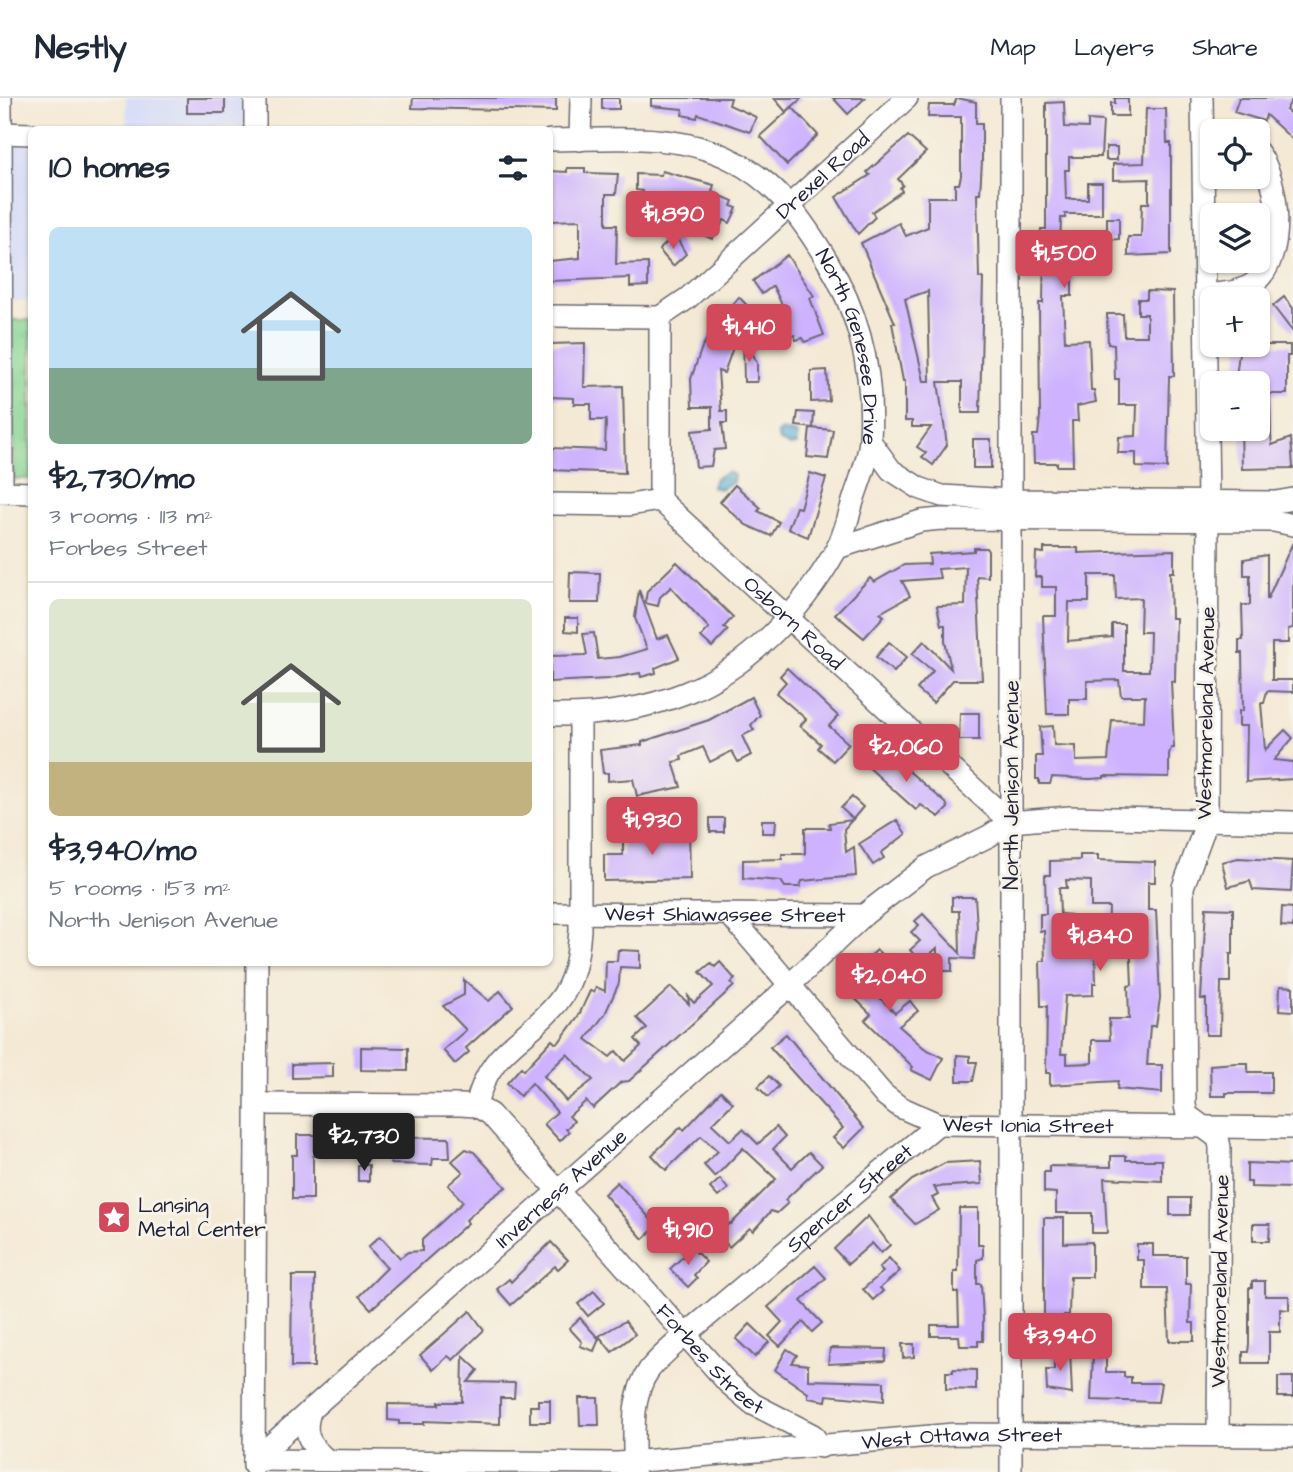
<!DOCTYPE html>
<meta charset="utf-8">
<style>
body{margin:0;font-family:"Architects Daughter",sans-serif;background:#f2f2f3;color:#1f2937;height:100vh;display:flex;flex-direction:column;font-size:26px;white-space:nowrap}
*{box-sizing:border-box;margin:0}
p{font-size:23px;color:#747a83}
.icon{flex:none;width:38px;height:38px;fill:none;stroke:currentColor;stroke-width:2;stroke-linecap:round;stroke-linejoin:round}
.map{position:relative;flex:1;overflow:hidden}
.side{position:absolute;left:28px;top:28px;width:525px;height:840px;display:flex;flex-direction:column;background:#fff;border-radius:10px;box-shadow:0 2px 5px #0004}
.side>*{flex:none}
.tools{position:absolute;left:1200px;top:21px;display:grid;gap:14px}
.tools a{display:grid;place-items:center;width:70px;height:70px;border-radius:10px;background:#fff;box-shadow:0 2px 5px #0004;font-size:35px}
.price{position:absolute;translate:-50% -60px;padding:0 16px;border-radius:7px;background:#d1495b;color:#fff;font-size:23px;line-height:46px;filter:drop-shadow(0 2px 4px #0008)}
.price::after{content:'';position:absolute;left:50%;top:42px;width:21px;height:16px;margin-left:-10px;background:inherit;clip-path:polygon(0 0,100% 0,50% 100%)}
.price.active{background:#222;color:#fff}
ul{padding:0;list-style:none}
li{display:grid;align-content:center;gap:14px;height:371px;padding:0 21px}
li+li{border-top:2px solid #e0e1e3}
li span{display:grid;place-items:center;height:217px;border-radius:10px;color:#555}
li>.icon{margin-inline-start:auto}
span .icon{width:126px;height:126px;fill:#fffc;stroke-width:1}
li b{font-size:30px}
h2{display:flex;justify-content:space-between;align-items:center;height:84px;padding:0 21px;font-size:30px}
header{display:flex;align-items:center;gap:42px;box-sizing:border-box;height:98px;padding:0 35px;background:#fff;border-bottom:2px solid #e0e1e3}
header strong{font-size:33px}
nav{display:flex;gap:38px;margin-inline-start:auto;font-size:24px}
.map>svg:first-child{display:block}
</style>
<header>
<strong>Nestly</strong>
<nav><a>Map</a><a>Layers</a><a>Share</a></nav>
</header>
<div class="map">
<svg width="1293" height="1374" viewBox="0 0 1293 1374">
<defs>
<pattern id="grass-tufts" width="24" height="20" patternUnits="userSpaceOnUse" patternTransform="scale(1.75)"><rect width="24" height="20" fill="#85d493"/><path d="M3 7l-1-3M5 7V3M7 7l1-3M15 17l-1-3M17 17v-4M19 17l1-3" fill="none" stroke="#73b680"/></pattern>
<pattern id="water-rules" width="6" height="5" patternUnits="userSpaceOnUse" patternTransform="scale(1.75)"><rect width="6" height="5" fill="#5bb3d8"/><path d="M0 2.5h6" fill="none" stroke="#4b91b0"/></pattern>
</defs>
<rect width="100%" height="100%" fill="#f7f3e8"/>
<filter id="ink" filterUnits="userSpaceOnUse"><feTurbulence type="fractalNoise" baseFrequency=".0143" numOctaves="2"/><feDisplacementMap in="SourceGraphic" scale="14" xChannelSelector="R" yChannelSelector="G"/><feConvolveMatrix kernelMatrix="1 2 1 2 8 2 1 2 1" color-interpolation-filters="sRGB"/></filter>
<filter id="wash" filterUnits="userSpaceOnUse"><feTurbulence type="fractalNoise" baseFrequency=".00686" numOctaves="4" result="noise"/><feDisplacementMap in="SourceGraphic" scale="28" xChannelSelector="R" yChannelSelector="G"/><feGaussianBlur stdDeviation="1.57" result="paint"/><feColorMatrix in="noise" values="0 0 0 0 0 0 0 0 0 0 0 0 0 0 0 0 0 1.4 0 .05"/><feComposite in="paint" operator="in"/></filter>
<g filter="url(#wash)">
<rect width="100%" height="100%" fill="#f4e9d4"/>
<!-- built -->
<g fill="#d2d9f9">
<path d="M126,0H255V31L230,28L126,29Z"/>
<path d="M8,46H31V203H10Z"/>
</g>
<!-- grass -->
<path fill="url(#grass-tufts)" stroke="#547b67" stroke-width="2" d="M11,222H31V381H14Z"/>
<!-- water -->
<g fill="url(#water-rules)" stroke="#3e6a8a" stroke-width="2">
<path d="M782,332L797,336V347L790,348L779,342L777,335Z"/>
<path d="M728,374L734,377L733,384L720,391L712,389L715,380Z"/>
</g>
<g id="blocks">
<!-- building -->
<g fill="#ceb2ff" fill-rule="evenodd">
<rect x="187" y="0" width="38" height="15"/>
<path d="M413,0H556V13L412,10Z"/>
<rect x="602" y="0" width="17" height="11"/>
<path d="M651,0H731L729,7L756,19L750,34L698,16L697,20L682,17L683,11L651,8Z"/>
<path d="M774,0H802L786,14Z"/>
<path d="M833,0H865L848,16Z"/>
<path d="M957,0L976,4V25H982V63L980,95H977L979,180H983L980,315H962V284H938L947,347L933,367L922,359L926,355L917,349L931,329H912V323H905V283H903L892,225H895L861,145L899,125L906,138L928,129V99H955V86H959L961,78V19H928L929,7H954ZM928,193L930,283H924L905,201Z"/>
<path d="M1115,0H1128V18H1111V5H1115Z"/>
<path d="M1239,0H1293L1286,12L1293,18V42L1266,17L1264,23L1234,14Z"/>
<path d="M1064,4L1065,29L1088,30V22L1103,23L1101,59H1069V72H1065L1066,101H1088V85H1102V116H1065V120H1061L1060,153H1089V137L1105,138L1104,176L1072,175V198H1063L1065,243L1089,242L1091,292H1094L1096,304L1077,308L1078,323H1072L1073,368H1057V365H1034L1033,337H1038L1040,318L1039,205H1043L1044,148H1040L1041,131H1046V5Z"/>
<path d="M792,9L818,37L787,67L760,38Z"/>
<path d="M1146,11H1166L1167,45H1171V156L1128,158V139H1141L1142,105H1149V81L1113,82V66L1144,65Z"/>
<path d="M908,38L926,54L898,81L903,87L900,90L902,93L872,114L875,119L858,136L836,99L870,77L867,74Z"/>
<rect x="1106" y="49" width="11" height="13"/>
<path d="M567,70H585V75L618,76L616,96H606V127H617L616,166L648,165V188L630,189V180L550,183V163L580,160V122L551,123L550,73L567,74Z"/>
<path d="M662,73L714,87L712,94L733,103L731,108L737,110L730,125L724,122L712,141L699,135L710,112L674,99V102H663L661,117L656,115L665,125L639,121L643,93L636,92V76L661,77Z"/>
<path d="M1107,120H1119V141L1107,142Z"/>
<path d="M675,137L686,156L673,168L659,152Z"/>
<path d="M787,157L814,198L810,200L824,237L805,244L803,240L796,242L794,237L791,238L775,215L784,211L773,188L762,196L753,183Z"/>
<path d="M1147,193L1173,194L1174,278H1169L1167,370L1136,369V355H1118L1119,339L1136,338L1137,307H1119V281H1115L1114,246H1108L1107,216H1123L1124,238H1147V216H1138V201H1147Z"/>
<path d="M739,199L756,217L743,230V221L724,275L718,273L721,313H727V325H722L725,351L714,352L711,368L696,369L692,333L712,331V309H692L691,281L702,249L714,230Z"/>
<path d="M1284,199L1293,210V234L1273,208Z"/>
<path d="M743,235L757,265V284H744Z"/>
<path d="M585,245L584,289L623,288L625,375L550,372V350L605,352L606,322H591V306H574V300L550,299V246Z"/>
<path d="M1240,247H1290V258H1287V296H1270L1271,337L1272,347L1291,340L1293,370L1242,371L1241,331H1258V279H1236Z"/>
<path d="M827,272L829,303L811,304V273Z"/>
<path d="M798,314L814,315L813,330L796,328Z"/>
<path d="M810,330L833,332L828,361L807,359Z"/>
<rect x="973" y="341" width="18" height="29"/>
<path d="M810,375L826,380L808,439L788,431L796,409L800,410Z"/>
<path d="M735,387L761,410L758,413L779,424L771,438L746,427L720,404Z"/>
<path d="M1293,444V530L1288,531V545H1272V582H1293V594L1267,593L1264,605H1261L1265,652L1285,632L1293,640L1274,662L1293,664V681L1246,684L1247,628H1239V613H1243L1242,555H1239V542H1243L1242,507H1250V477H1244V461L1267,457V502Z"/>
<path d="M974,450H986L988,453V479L977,478L982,582H953L933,605L917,591L933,573L912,556L924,543L951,571L945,543V527H941L937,508L965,507L966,469L938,471L940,480L902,483L910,498L880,515L884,518L864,540L835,516L870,480L874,484L904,467L930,466L929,456L974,453Z"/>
<path d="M1044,450H1078V455L1174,452V474H1170L1171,520H1176L1175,584L1171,583L1174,650H1171L1169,656V679L1104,678V680L1090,681L1052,679L1050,686H1039V681H1036V658H1042L1040,629L1053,628L1054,647L1076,648V663L1108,662L1112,622L1144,623L1145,598H1121L1119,582L1087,583V601H1069V616H1047L1043,518H1056V489H1042V479H1035L1036,454L1044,455ZM1089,477H1115L1116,501L1141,500L1140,534H1150L1149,573H1124V526H1112V539L1068,543L1069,504H1089Z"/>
<path d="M677,464L733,519L724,529L728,532L712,549L701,539L709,530L671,489L660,499L658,508L645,505L647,493Z"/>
<path d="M570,474L600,475L599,505H569Z"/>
<path d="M639,492L657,541L668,537L679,560L655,570L656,575L641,579L640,575L608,581L550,584V558L587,557L583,536L594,535L598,561L620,559L647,551L635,520Z"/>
<path d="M565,520H578V534L565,533Z"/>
<path d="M889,544L907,559L894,574L876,559Z"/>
<path d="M787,570L838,618L829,628L849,646L833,663L818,650L821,646L800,628L806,621L776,595L786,584L780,578Z"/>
<path d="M751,599L760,617L751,627L754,632L742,638L751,657L738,664L732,653L710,664L703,649L681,658L682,662L673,664L681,689L637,698L633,681L608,683V675H603L600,652L642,647V644L709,622Z"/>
<path d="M960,615H979V642H959Z"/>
<path d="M883,651L946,705L948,710L939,719L921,707L916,712L867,668Z"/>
<path d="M852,699L863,709L853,721L841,710Z"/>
<rect x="710" y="720" width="14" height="14"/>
<path d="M762,722H776L775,735H762Z"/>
<path d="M852,722L844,731L846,754L854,749L856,778L802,783L800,789H785L781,783L743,780V762L782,761V756H805V730H830L829,725Z"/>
<path d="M897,722L906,736L881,755L884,760L873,767L859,746Z"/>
<path d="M675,727H689L690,781L604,783V757H623V738H650V731H675Z"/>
<path d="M1080,757H1098V762L1155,764V784H1148V812H1156L1160,900L1156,928H1150L1147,967H1162V995L1117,991L1118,983L1050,987V975H1046L1047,908H1041L1040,863H1045L1044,833H1040V816H1046L1045,777H1050V763L1080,762ZM1066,782L1091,783V809H1109L1108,841H1130L1132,887L1128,888L1129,921H1109L1110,942H1092V965L1067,966V956H1061L1065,898L1093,897V885H1096L1095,850H1070L1071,817L1060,816L1059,790H1067Z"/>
<path d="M1238,760L1293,763L1291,794L1253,792L1250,783L1228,789L1222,764Z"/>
<path d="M952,799H975L977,830L974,861L952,860V873H937V850L921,864L910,852L920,843L911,834L919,827L915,823L923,816L960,855L959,813H952Z"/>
<path d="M1282,809L1293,810V829L1281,828Z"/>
<path d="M1206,810L1233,811V856H1230V884H1221L1220,937H1206V901H1201Z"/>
<path d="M618,852L640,853V870L620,869L619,885L605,916L586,941L610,959L616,953L625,963L641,948L635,941L647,930L637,920L671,889L689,906L688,898L694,905L713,888L700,874L711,865L715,869L720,864L735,881L731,885L734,888L629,983L621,984L593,1010L586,1003L569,1018L574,1023L566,1031L569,1034L560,1043L544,1026L557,1014L532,985L520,998L507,985L521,969L524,972L552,942L555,945L559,944L579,917L590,893L594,894L596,889L605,893L606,863H617ZM567,956L593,982L566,1003L544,978Z"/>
<path d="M877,852L897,873L892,877L895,880L877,897L895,915L910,903L918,913L899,928L924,950L943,960L932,982L911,972L913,969L865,922L871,916L840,886Z"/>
<path d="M464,882L489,903L500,893L513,908L466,950L469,954L455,966L443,952L466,932L443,908L464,897Z"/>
<path d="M1280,888L1293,889V913L1279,912Z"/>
<path d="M786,936L864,1030L844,1050L833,1040L843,1030L770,949Z"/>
<path d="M361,949L408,950V973L361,972Z"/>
<path d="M957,957L970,958V964H977L973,983H957Z"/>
<path d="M333,965V979L292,980V966Z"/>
<path d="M1236,965H1248V974H1271V995H1226V998H1211L1210,967Z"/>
<path d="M769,978L779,988L768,999L758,989Z"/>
<path d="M721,993L733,1005L712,1026L730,1043L743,1031L758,1046L776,1029L785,1039L773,1051L792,1070L809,1054L822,1067L785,1102L788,1105L777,1115L771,1113L753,1133L750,1130L729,1149L717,1136L730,1125L731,1126L776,1081L743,1050L715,1079L704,1067L718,1053L701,1038L666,1072L652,1057L681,1029L684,1032Z"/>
<path d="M297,1037H329V1058H313V1101H292V1057H297Z"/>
<path d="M366,1039L449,1040L450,1060H433L432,1067L391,1066V1059H366Z"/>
<path d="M466,1051L474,1054L506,1089L487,1103L466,1122L468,1125L371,1211L359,1198L387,1170L368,1149L380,1138L400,1160L408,1154L422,1153V1142L463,1104L448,1087L463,1074L452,1063Z"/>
<path d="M1111,1058H1126V1062H1162V1083L1104,1080L1107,1135H1092V1115H1056V1095L1044,1094V1074H1049V1068L1111,1069Z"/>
<path d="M980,1063L982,1086L934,1089L938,1097L932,1100L939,1112L915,1126L891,1101L912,1082L945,1065Z"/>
<path d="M1247,1065L1293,1067V1090L1251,1089V1084H1247Z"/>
<rect x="358" y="1067" width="11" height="16"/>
<path d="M720,1081L728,1091L718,1099L710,1090Z"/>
<path d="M617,1084L657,1128L643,1141L604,1096Z"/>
<rect x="1170" y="1100" width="20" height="17"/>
<path d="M959,1110H978V1147H983V1160L977,1162V1186H981L983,1220V1243H978V1248H960L959,1238H931V1227H959L958,1194H954V1174H958Z"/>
<path d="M868,1118L890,1147L881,1155L872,1145L848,1166L834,1151Z"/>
<path d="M1044,1120H1064V1145L1092,1144V1179H1070L1069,1217H1064V1241H1040V1230H1044Z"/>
<path d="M703,1125L713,1136L704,1145L694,1134Z"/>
<path d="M1253,1126H1270L1269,1143H1253Z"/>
<path d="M551,1144L568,1162L558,1171L555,1168L511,1207L497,1191L509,1181L511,1184Z"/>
<path d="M1137,1146H1153V1158H1186V1186H1191L1190,1225H1194V1243H1169L1167,1191H1144V1162H1137Z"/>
<path d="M692,1150L706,1164L694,1177L697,1180L688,1189L670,1171Z"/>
<path d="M889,1160L900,1173L880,1190L883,1193L873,1202L863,1191L883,1174L879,1170Z"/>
<path d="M815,1168L826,1180L801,1203L822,1225L812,1234L803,1224L780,1248L769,1238L782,1224L768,1209Z"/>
<path d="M292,1178H315L314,1269H291Z"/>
<path d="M1252,1183H1265V1198H1289V1212L1280,1211V1234H1269V1265H1243V1254H1248L1249,1246V1190H1252Z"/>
<path d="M594,1193L604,1205L588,1218L578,1206Z"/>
<path d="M470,1213L484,1232L453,1262L448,1258L433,1272L420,1257Z"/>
<path d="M580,1220L599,1241L594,1253L580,1248L582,1244L569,1230Z"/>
<path d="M1086,1221H1106V1274H1124V1279H1131V1285H1161L1158,1304L1091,1302L1094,1235H1086Z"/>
<path d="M625,1223L635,1236L612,1254L599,1238Z"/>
<path d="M750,1226L769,1244L755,1259L736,1241Z"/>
<path d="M902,1246H914V1259L903,1260Z"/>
<path d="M830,1250L886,1251L885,1263L828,1266Z"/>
<path d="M787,1251L797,1257L792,1265L808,1267V1282L884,1284V1303L827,1297L826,1303L808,1300V1295L775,1272Z"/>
<path d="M1054,1252H1070L1072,1296L1047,1292L1046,1272H1054Z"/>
<path d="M463,1258L478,1272L468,1284L515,1285L514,1300H500V1326L424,1323V1326H399V1323L388,1322V1306L439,1307V1304H462Z"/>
<path d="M953,1271L976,1272V1292L946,1291V1274H953Z"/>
<rect x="1278" y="1279" width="15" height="20"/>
<path d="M579,1300H598L599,1327H580Z"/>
<path d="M538,1302H550V1324H530V1308H538Z"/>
</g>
</g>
</g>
<g filter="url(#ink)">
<use href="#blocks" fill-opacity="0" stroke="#6c6871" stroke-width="2"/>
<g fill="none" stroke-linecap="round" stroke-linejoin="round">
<!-- minor casing -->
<g stroke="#6c6871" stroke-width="24">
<g id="minor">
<path d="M1,0L2,394"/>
<path d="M255,0V32"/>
<path d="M1202,0L1208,402L1207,723L1183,789L1185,1007L1187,1017L1218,1040L1220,1049L1218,1337"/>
<path d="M0,35L32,36"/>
<path id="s1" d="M550,42C609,42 677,33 732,62C777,85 803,122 828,164C861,219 874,277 870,341C869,360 861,379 855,397C849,415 845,436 836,452C802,512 750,569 685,595C642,612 595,618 550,617"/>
<path d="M580,42L581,0"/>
<path d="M1204,197C1220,195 1242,195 1255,184C1287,159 1280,83 1258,54"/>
<path id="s2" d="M550,218L660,219L688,200L907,0"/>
<path d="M870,343L891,372L919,390L942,398L1012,402L1276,404L1293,401"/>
<path d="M0,394L32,395"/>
<path d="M660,402V219"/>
<path id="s3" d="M550,406L629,407L660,402L1010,724"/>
<path d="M837,450L921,423L941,421L1274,423L1293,427"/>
<path id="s4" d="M550,815L864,817L926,769L989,738L1010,724L1070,719L1293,724"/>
<path id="s5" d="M729,816L883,996L900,1009L938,1026L1293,1030"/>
<path id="s6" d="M258,1006L461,1007L476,1008L490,1016L728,1285L753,1306L813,1337L821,1349"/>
<path d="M476,1008C489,950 525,945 558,904C575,883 578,857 580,832V618"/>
<path d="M311,1311C302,1335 309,1347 327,1362"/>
<path id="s7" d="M254,1362L618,1365L954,1336L1293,1338"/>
<path id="s8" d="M254,1362L777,899L864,817"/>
<path d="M254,1368L257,864"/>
<path id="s9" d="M634,1374C635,1341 629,1300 649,1272C659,1259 673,1248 685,1237L938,1026"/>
<path d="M1011,1374V0"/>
</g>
</g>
<!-- minor -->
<use href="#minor" stroke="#fff" stroke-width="21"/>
</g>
</g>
<!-- icons -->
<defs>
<g id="sight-square" transform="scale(1.75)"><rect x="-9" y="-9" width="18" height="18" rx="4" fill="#d1495b" stroke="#f7f3e8"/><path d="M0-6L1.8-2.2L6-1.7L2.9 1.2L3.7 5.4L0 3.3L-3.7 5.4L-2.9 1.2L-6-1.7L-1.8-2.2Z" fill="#fff"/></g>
</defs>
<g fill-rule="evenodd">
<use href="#sight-square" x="114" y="1119"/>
</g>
<g text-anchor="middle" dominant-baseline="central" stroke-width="6" stroke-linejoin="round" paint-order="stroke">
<!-- street labels -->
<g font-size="21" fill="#22223b" stroke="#f7f3e8">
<text stroke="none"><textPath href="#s2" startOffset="326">Drexel Road</textPath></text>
<text stroke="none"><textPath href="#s1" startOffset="416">North Genesee Drive</textPath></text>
<text stroke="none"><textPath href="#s3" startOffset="292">Osborn Road</textPath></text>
<text transform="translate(1206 615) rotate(-89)">Westmoreland Avenue</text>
<text transform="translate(1011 687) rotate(-90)">North Jenison Avenue</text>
<text stroke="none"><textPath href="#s4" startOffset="175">West Shiawassee Street</textPath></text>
<text stroke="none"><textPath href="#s5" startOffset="390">West Ionia Street</textPath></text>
<text stroke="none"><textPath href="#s8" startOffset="410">Inverness Avenue</textPath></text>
<text stroke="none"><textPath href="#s9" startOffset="369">Spencer Street</textPath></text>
<text transform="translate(1220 1183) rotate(-89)">Westmoreland Avenue</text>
<text stroke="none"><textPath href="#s6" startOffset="564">Forbes Street</textPath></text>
<text stroke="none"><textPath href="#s7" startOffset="709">West Ottawa Street</textPath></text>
</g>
<!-- poi labels -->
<g font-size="21" fill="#22223b" stroke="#f7f3e8" text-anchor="start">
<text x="138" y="1107">Lansing<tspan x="138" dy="24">Metal Center</tspan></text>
</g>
</g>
</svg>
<div class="tools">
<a><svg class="icon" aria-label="locate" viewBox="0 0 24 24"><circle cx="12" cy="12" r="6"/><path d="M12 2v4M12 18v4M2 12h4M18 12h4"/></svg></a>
<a><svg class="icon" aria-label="layers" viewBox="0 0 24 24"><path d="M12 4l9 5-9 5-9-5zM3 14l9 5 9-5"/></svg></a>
<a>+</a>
<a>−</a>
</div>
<b class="price" style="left:673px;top:153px">$1,890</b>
<b class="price" style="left:1064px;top:192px">$1,500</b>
<b class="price" style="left:749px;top:266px">$1,410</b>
<b class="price" style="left:906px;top:686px">$2,060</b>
<b class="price" style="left:652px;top:759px">$1,930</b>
<b class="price" style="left:1100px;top:875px">$1,840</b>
<b class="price" style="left:889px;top:915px">$2,040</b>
<b class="price active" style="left:364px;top:1075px">$2,730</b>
<b class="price" style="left:688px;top:1169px">$1,910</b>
<b class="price" style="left:1060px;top:1275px">$3,940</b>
<section class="side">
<h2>10 homes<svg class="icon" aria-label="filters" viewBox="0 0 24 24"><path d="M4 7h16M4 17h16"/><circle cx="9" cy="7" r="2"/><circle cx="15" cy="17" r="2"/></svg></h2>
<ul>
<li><span style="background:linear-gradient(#bfe0f5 65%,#7fa58c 0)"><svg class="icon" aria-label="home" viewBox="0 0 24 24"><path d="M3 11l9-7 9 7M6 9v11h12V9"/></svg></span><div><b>$2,730/mo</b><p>3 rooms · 113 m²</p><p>Forbes Street</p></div></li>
<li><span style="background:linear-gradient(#dfe7d0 75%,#c2b280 0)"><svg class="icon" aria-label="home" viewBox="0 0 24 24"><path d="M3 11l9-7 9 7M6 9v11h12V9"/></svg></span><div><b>$3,940/mo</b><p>5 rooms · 153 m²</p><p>North Jenison Avenue</p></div></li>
</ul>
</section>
</div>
